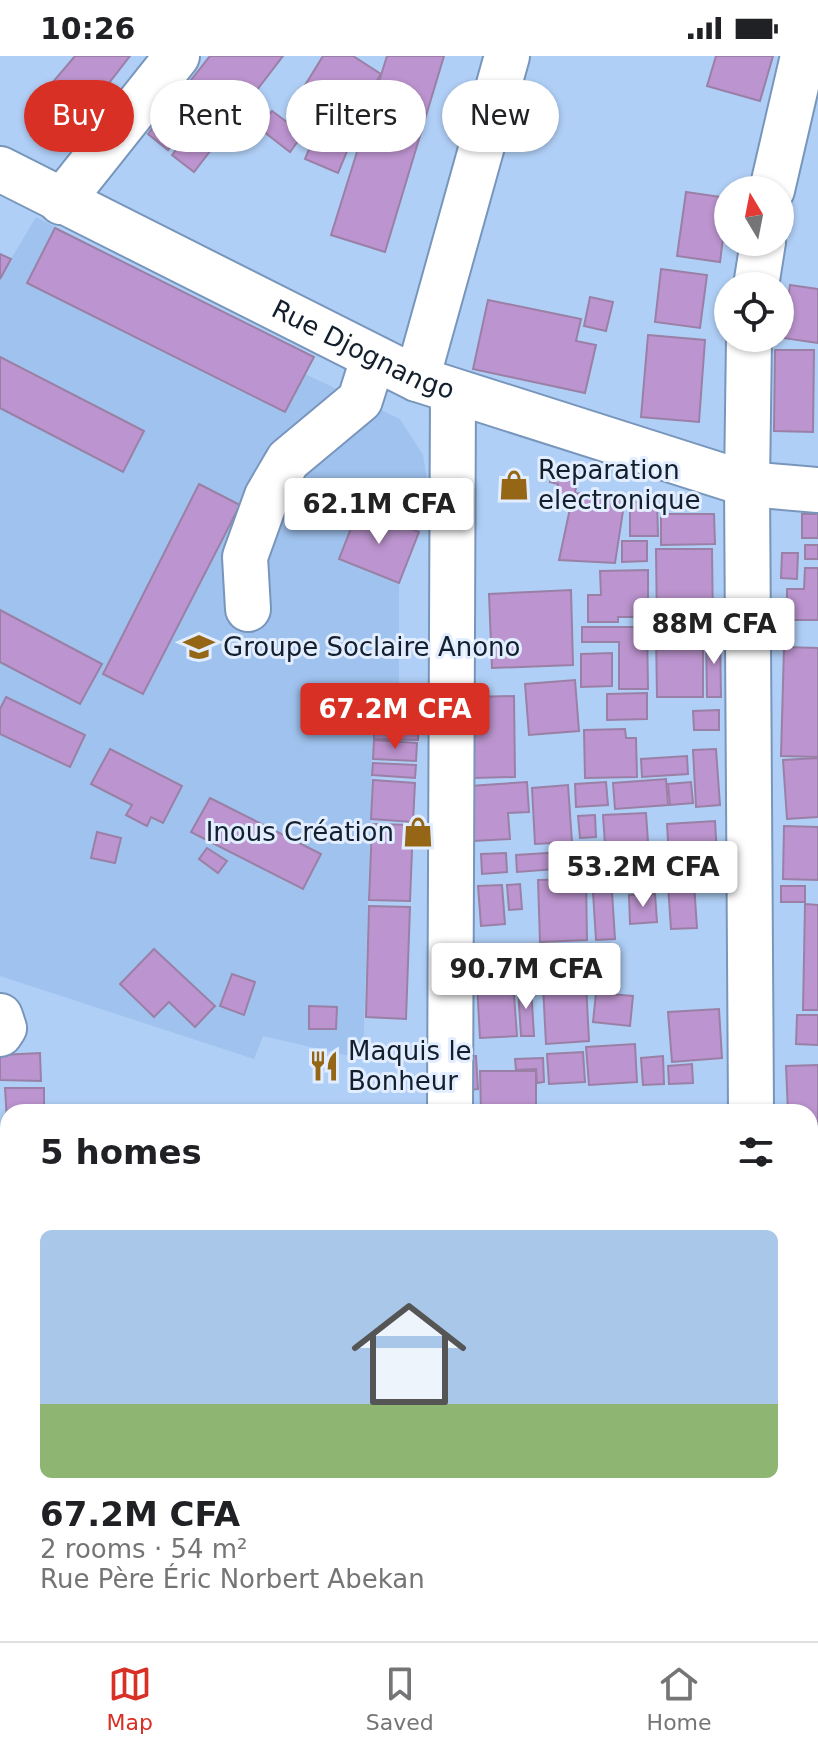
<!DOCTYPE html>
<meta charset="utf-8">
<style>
body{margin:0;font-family:"DejaVu Sans",sans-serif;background:#f6f6f6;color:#202124;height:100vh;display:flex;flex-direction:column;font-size:30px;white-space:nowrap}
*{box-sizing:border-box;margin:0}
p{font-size:26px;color:#757577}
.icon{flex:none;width:44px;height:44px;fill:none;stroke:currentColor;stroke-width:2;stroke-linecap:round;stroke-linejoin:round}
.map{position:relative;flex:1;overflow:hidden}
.details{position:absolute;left:0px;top:1048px;width:818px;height:538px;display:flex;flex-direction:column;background:#fff;border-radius:24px 24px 0 0;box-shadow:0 2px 6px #0004}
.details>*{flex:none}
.hud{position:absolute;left:24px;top:24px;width:770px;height:72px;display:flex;gap:16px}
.needle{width:52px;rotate:350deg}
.buttons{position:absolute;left:714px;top:120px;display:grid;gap:16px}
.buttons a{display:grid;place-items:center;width:80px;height:80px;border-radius:50%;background:#fff;box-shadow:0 2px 6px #0004;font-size:40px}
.price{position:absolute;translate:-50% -68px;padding:0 18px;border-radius:8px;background:#fff;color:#222;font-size:26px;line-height:52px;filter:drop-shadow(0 2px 4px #0008)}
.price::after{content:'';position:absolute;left:50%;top:48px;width:24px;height:18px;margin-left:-12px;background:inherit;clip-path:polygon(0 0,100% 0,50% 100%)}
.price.active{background:#d93025;color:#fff}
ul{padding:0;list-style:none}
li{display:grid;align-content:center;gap:16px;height:424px;padding:0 40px}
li+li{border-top:2px solid #e0e0e0}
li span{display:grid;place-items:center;height:248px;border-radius:12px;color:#555}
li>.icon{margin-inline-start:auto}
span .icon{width:144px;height:144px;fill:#fffc;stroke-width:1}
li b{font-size:34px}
h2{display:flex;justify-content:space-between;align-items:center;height:96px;padding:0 40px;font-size:34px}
.chip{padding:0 28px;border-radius:36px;background:#fff;box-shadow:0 2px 6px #0004;font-size:28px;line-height:72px}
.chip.active{background:#d93025;color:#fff}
.status{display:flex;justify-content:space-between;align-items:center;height:56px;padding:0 40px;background:#fff;direction:ltr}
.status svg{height:22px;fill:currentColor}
.tabs{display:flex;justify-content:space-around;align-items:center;height:112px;border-top:2px solid #e0e0e0;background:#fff;font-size:22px;color:#757577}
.tabs a{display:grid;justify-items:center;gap:4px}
.tabs .active{color:#d93025}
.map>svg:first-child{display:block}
</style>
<div class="status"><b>10:26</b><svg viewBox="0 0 49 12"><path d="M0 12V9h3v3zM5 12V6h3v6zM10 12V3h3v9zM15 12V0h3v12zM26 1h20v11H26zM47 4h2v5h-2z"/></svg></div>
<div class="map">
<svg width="818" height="1585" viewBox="0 0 818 1585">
<rect width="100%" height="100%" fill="#b0cff6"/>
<!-- built -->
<path fill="#9fc2ee" d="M36,161L314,301L305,318L400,363L423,399L429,436L419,476L399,527V656L374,655L363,1003L263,980L254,1003L0,920V198L11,203Z"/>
<!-- green -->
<path fill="#d48b91" d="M78,1053L396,1056H78Z"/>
<!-- building -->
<g fill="#bc94cf" stroke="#9a80a6" stroke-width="2">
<path d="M75,0H130L77,68L41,40Z"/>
<path d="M210,0H283L194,116L172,99L201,62L176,43Z"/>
<path d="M323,0H353L381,18L349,69L299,39Z"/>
<path d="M387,0H444L385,196L331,179Z"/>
<path d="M716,0H773L760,45L707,30Z"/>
<path d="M171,48L192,64L168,94L148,78Z"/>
<path d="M272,55L303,78L290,96L259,72Z"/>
<path d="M315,79L348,93L338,117L305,103Z"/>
<path d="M686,136L728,142L720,206L677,200Z"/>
<path d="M55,172L314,301L285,356L27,227Z"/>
<path d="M0,198L11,203L0,223Z"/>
<path d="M661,213L707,219L700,272L655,266Z"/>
<path d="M790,229L818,233V287L783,282Z"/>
<path d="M590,241L613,246L606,275L584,270Z"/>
<path d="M488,244L581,263L576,285L596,289L585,337L473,313Z"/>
<path d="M648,279L705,284L699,366L641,361Z"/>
<path d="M775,294H814L813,376L774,375Z"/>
<path d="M0,301L144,375L123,416L0,352Z"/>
<path d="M554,412L578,419L575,437L625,442L615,507L559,504L572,443L556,441L558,428L550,426Z"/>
<path d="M199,428L240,449L143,638L103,618Z"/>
<path d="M657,445L658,480H630V446Z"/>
<path d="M359,452L419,476L399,527L339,503Z"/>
<path d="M661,458H714L715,488L661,489Z"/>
<rect x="802" y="458" width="16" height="24"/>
<path d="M622,485H647V505L622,506Z"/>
<rect x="805" y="489" width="13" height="14"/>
<path d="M656,493H712L713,573H657Z"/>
<path d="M782,497H798L797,523L781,522Z"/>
<path d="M805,512H818V564H787V533H804Z"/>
<path d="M648,514V561H618V566H588V539H601L600,515Z"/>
<path d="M571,534L573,609L492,612L489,538Z"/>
<path d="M0,554L102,608L80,648L0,606Z"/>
<path d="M582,571H647L648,633H619V586H582Z"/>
<path d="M703,577V641H657L656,578Z"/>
<path d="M706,579H720L721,641H707Z"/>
<path d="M784,591L818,592V701L781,700Z"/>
<path d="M612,597V630L581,631V598Z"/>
<path d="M575,624L579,675L529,679L525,628Z"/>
<path d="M647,637V663L607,664V638Z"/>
<path d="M514,640L515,721L473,722V678H481V665H473V641Z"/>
<path d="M6,641L85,679L70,711L0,678V653Z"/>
<path d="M719,654V674H694L693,655Z"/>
<path d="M374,655L419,656L418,684L374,683Z"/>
<path d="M625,673L626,682H636L637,721L585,722L584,674Z"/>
<path d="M374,684L417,687L416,705L373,703Z"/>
<path d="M110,693L182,730L163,767L151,761L147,770L126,759L132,749L91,728Z"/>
<path d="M716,693L720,749L696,751L693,694Z"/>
<path d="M687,700L688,718L642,721L641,703Z"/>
<path d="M818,702V761L787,763L783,704Z"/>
<path d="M373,707L416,709L415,722L372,719Z"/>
<path d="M666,723L668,749L615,753L613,727Z"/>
<path d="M373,724L415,727L413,766L371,763Z"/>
<path d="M527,726L529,756L508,757L510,783L473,785L470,730Z"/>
<path d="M606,726L608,749L576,751L575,728Z"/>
<path d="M691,726L693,747L670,749L668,728Z"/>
<path d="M568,729L572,786L535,788L532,732Z"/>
<path d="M210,742L321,798L303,833L191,776Z"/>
<path d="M646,757L650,815L607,818L603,759Z"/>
<path d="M595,759L596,781L580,782L578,760Z"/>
<path d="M715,765L717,799L669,802L667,768Z"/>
<path d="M372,768L413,769L410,845L369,844Z"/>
<path d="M784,770L818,771V824L783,823Z"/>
<path d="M97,776L121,782L115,807L91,802Z"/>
<path d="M207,792L227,805L218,817L199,803Z"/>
<path d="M595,794L596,810L517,816L516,799Z"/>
<path d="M506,797L507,816L482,818L481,798Z"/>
<path d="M693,812L697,872L671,873L667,814Z"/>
<path d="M611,820L615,883L596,884L592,821Z"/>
<path d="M586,823L587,884L540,886L538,824Z"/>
<path d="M520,828L522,853L509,854L507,829Z"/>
<path d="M502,829L505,868L481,870L478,830Z"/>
<rect x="781" y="830" width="24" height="16"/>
<path d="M655,838L657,866L630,868L629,839Z"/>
<path d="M805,848L818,849V954H803Z"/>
<path d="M369,850L410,851L406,963L366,961Z"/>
<path d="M154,893L215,950L195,971L169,946L154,961L120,928Z"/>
<path d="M573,896L574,912L546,914L545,898Z"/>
<path d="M232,918L255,926L244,959L220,950Z"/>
<path d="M513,925L517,980L480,982L477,928Z"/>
<path d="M586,927L589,985L546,988L543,930Z"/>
<path d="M531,930L534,980H521L518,932Z"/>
<path d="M596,937L633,940L630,970L593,966Z"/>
<path d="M309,950L337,951L336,973H309Z"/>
<path d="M719,953L722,1002L672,1006L668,956Z"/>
<path d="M797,959H818V989L796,988Z"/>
<path d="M635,988L637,1026L589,1029L586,991Z"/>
<path d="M583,996L585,1026L549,1028L547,998Z"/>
<path d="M40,997L41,1025L0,1024V999Z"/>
<path d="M476,1000L478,1033L466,1034L464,1001Z"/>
<path d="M663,1000L664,1028L643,1029L641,1002Z"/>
<path d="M543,1002L544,1026L537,1027L536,1013L516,1014L515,1003Z"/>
<path d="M692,1008L693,1027L669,1028L668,1010Z"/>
<path d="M818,1009V1068H810V1056H788L786,1010Z"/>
<path d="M480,1015H536V1056H481Z"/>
<path d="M5,1032H44V1056H8V1081Z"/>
<path d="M0,1085L8,1086V1121H0Z"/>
<rect x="810" y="1109" width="7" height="43"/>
<path d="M818,1162V1199H810V1163Z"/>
<path d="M818,1207V1255H810V1208Z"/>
<rect x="0" y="1257" width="8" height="29"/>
<rect x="810" y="1271" width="8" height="50"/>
<rect x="810" y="1351" width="8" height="56"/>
<rect x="810" y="1412" width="8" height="62"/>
<path d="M818,1480V1519L810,1520V1481Z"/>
<path d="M0,1558H8V1578H32V1585H0Z"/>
<path d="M818,1564V1585H799L798,1578H810V1566Z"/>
<path d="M57,1578H111L112,1585H58Z"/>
<rect x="181" y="1578" width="86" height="7"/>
<rect x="305" y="1578" width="122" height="7"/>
<rect x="496" y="1578" width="29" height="7"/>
<path d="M635,1578H669L668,1585H634Z"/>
<path d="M688,1578H727V1585H689Z"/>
</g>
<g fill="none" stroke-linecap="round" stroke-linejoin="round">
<!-- minor casing -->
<g stroke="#7896bb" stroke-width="48">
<g id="minor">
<path id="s1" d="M0,113L417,323L747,428L818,434"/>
<path d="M772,134L803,0"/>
<path d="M61,146L177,0"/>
<path d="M756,230L763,186"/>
<path d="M749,282L747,428L751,1056"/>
<path d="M417,323L507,0"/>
<path d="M248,553L245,501L267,440L288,404L360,344L373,303"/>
<path d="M0,960L4,972L0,978"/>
<path d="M450,1056L453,336"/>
<path d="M0,1535L8,1536"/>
<path d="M810,1543H818"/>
<path d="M449,1578V1585"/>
<path d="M755,1578V1585"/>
<path d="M149,1585L150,1578"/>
</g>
</g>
<!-- minor -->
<use href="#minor" stroke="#fff" stroke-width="44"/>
</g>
<!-- icons -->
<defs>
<g id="shop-bare" transform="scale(2.4)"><path d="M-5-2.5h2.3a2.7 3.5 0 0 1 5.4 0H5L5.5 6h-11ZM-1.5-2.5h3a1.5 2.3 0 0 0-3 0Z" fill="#956616" stroke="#e2eeff" stroke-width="2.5" paint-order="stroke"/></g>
<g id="school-bare" transform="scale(2.4)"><path d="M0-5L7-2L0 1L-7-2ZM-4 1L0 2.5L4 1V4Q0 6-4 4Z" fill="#956616" stroke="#e2eeff" stroke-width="2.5" paint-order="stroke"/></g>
<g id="restaurant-bare" transform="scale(2.4)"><path d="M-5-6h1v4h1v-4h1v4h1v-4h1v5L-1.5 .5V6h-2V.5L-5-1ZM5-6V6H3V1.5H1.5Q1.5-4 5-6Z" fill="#956616" stroke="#e2eeff" stroke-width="2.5" paint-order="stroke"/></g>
</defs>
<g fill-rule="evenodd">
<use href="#shop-bare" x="514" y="429"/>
<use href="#school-bare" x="199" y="591"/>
<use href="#shop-bare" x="418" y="776"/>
<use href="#restaurant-bare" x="324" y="1010"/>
</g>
<g text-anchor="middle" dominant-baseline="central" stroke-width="6" stroke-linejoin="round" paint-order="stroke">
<!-- street labels -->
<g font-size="26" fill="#131f2d" stroke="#e2eeff">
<text stroke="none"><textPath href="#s1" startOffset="406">Rue Djognango</textPath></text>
</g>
<!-- poi labels -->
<g font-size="26" fill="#131f2d" stroke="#e2eeff" text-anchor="start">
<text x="538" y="414">Reparation<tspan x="538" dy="30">electronique</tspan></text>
<text x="223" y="591">Groupe Soclaire Anono</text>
<text x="394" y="776" text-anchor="end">Inous Création</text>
<text x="348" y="995">Maquis le<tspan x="348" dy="30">Bonheur</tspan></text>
</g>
</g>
</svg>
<div class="buttons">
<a><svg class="needle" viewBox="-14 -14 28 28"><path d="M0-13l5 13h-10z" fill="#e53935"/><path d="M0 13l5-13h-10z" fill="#757577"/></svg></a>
<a><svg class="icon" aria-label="locate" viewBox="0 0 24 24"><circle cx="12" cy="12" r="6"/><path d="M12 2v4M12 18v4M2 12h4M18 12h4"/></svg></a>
</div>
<b class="price" style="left:379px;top:490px">62.1M CFA</b>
<b class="price" style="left:714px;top:610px">88M CFA</b>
<b class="price active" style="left:395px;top:695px">67.2M CFA</b>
<b class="price" style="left:643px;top:853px">53.2M CFA</b>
<b class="price" style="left:526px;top:955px">90.7M CFA</b>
<div class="hud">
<a class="chip active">Buy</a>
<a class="chip">Rent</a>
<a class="chip">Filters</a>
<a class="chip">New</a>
</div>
<section class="details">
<h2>5 homes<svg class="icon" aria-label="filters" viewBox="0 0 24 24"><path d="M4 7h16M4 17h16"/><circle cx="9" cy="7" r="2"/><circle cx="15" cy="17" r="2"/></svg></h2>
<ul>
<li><span style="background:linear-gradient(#a9c7e8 70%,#8fb573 0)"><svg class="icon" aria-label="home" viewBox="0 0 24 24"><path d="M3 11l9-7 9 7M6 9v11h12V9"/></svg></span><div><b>67.2M CFA</b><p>2 rooms · 54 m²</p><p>Rue Père Éric Norbert Abekan</p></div></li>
</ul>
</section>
</div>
<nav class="tabs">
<a class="active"><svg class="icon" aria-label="map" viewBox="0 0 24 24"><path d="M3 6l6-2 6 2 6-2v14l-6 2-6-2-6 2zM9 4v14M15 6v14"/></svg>Map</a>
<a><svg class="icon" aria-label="saved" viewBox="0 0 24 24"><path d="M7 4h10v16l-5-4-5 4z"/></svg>Saved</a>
<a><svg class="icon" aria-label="home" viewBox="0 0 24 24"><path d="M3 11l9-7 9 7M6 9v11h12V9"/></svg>Home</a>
</nav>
